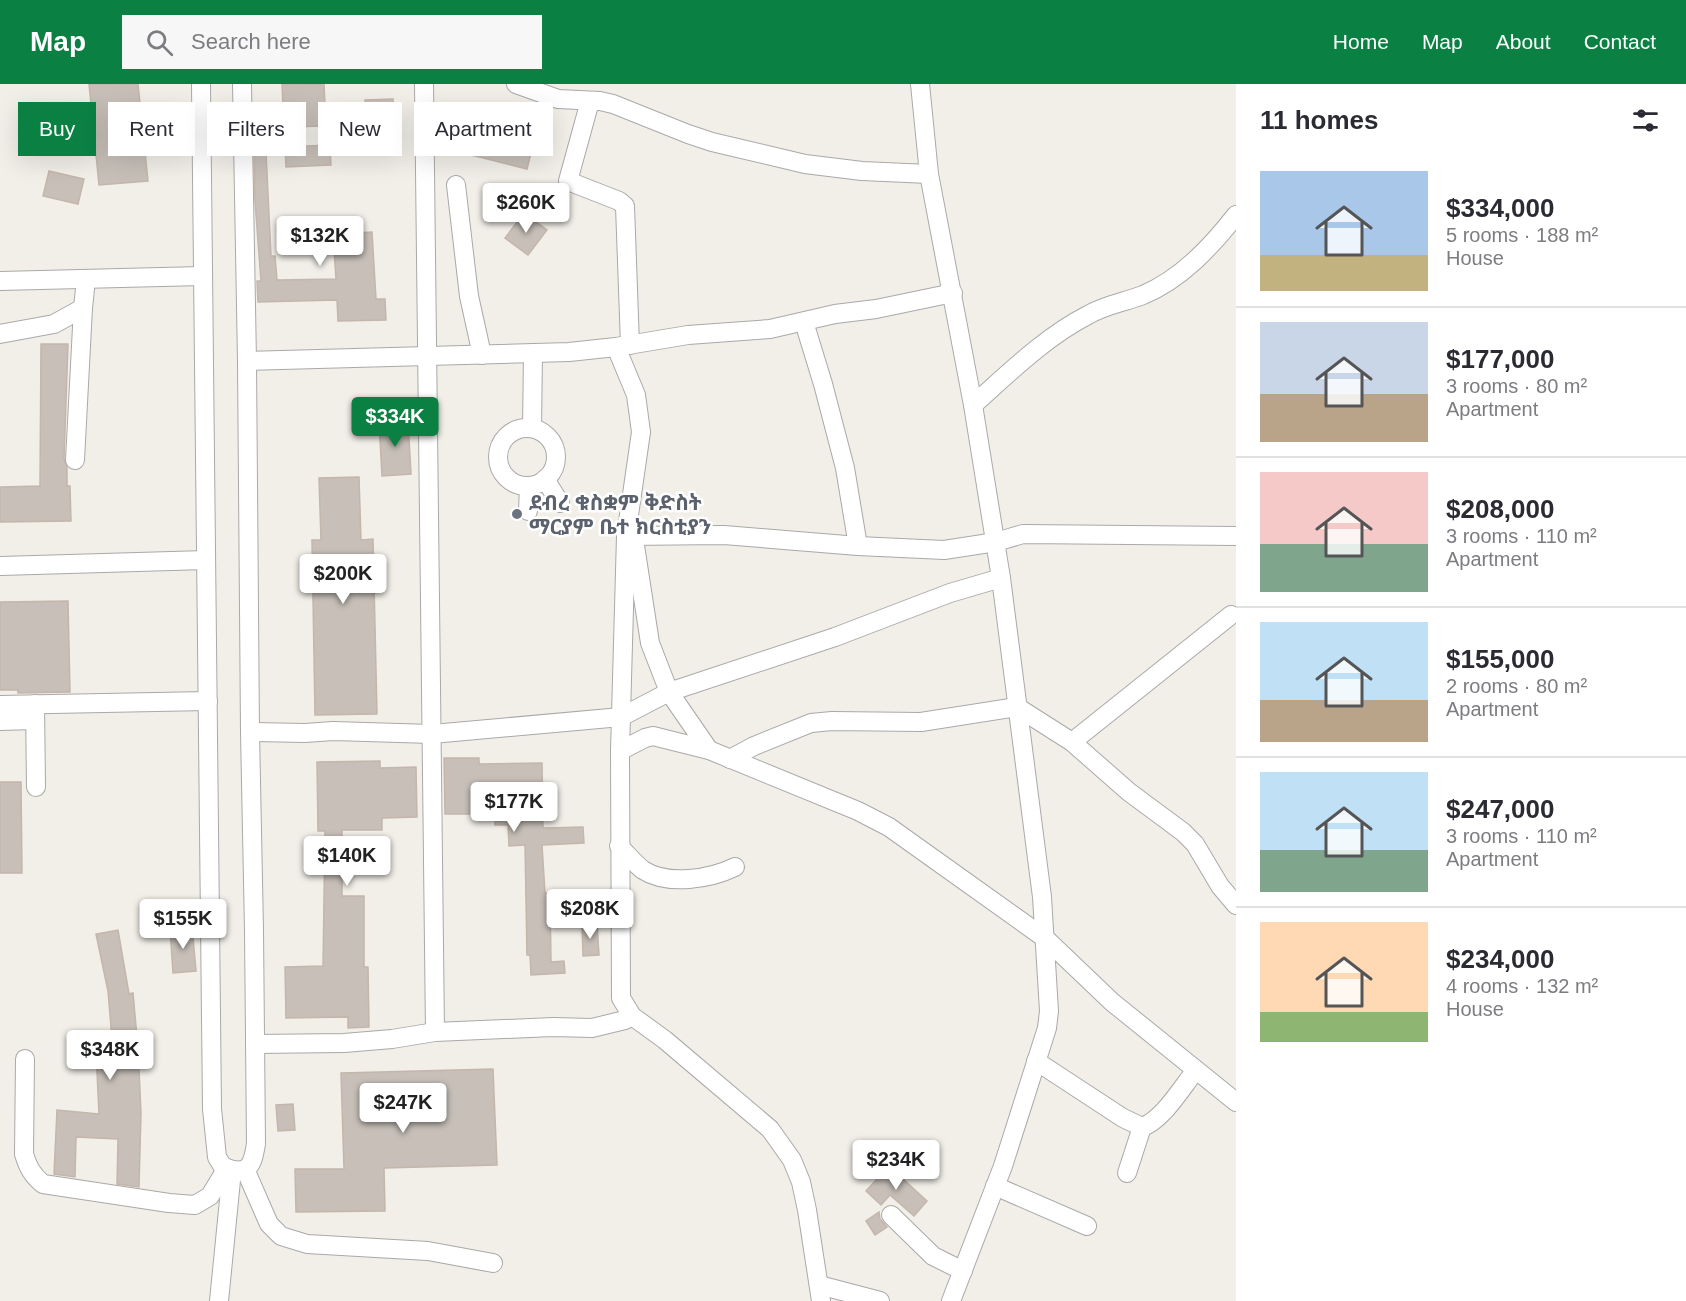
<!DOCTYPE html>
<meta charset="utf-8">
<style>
body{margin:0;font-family:Arial,"Noto Sans Ethiopic",sans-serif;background:#f7f7f7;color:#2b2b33;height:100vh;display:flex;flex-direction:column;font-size:22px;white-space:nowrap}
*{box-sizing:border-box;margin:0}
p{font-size:20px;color:#7c7c81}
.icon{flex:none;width:33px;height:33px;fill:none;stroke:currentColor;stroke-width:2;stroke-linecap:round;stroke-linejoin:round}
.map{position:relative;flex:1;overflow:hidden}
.details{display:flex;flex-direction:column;background:#fff;width:450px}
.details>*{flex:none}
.banner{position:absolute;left:18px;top:18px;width:570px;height:54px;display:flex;gap:12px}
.price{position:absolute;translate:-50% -51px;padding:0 14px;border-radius:6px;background:#fff;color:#222;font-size:20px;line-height:39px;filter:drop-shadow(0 2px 3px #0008)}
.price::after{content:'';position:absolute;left:50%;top:36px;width:18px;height:14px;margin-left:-9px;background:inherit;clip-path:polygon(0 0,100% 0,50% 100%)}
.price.active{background:#0b8043;color:#fff}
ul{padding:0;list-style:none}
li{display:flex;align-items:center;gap:18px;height:150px;padding:0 24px}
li+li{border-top:2px solid #e1e1e2}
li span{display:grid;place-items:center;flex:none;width:168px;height:120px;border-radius:0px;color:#555}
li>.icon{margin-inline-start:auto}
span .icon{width:72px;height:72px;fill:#fffc;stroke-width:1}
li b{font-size:26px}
h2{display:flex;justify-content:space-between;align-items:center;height:72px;padding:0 24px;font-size:26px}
.pill{padding:0 21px;border-radius:0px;background:#fff;box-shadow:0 6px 24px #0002;font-size:21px;line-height:54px}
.pill.active{background:#0b8043;color:#fff}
header{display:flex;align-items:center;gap:36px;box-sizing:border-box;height:84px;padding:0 30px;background:#0b8043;color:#fff}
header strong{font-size:28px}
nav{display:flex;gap:33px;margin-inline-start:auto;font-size:21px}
.search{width:420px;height:54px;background:#f7f7f7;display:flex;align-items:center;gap:15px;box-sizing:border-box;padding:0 21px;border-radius:0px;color:#7c7c81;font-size:22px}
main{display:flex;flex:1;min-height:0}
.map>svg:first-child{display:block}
</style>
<header>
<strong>Map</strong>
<div class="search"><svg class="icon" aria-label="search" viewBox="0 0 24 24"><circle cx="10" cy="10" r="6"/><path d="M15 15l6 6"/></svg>Search here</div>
<nav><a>Home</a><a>Map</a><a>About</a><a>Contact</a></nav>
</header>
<main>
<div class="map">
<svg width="1236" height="1217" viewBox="0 0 1236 1217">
<rect width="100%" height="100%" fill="#f2efe9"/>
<!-- building -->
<g fill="#c7bfb8" stroke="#c4b6ab" stroke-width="1.5">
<path d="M89,0H138L148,97L99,101Z"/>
<path d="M282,0H324L326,42L284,43Z"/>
<path d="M393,15L395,53L367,55L365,16Z"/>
<path d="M482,26L538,41L527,85L471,71Z"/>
<path d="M330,61L331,81L286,83L285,63Z"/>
<path d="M254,68H266L271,172H275L277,196L336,195L333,150L372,148L376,215H385L386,236L338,237L337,216L258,218L257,197H261L255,117Z"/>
<path d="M49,87L84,95L78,120L43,112Z"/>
<path d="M524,129L547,146L528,171L505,154Z"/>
<path d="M41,260H68L64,375L67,384V402H70L71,437L0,438V403L40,402Z"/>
<path d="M408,336L411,390L382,392L379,338Z"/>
<path d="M359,393L361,456L373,455L377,630L315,631L312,456H321L319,394Z"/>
<path d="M68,517L70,608L18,609V606H0V518Z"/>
<path d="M444,674H479V680L542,679L543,744L583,743L584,759L542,761L545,809H550L551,878L564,877L565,889L531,891L530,871H527L525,761L509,762L508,741H495V730H445Z"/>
<path d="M380,677V684L416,683L417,733L382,734V746H342V812H364V883H368L369,943L348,944V933L286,934L285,883L323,882L325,747H318L317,678Z"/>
<path d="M0,698H21L22,789H0Z"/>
<path d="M597,839L599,871L583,872L582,840Z"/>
<path d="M192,842L196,887L173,889L170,844Z"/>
<path d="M118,846L129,910L133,909L138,964L141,1029L139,1103L117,1100L118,1055L76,1053L75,1093L54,1090L57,1026L99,1030L96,967H113L108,907L96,850Z"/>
<path d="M493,985L497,1081L384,1084L385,1127L296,1128L295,1085H344L341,989Z"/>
<path d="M293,1020L295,1046L278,1047L276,1021Z"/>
<path d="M889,1082L927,1117L914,1132L890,1111L881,1121L866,1107Z"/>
<path d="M879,1128L880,1135L887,1143L875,1151L866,1137Z"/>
</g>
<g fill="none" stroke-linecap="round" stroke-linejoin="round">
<!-- minor casing -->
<g stroke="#a9a9a9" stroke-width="20">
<g id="minor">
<path d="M201,0L212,1025L217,1073L223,1083C249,1092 252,1083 256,1060L254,846L250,648L247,277L242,0"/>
<path d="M424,0L435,948"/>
<path d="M516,0L558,15L600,17L613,20L688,50L712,58L805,80L862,87L929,90"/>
<path d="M920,0L929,90L973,321L1001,494L1042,813L1049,927L1047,944L1003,1082L951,1217"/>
<path d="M590,17L568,97L619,117L625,122L630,261"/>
<path d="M456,101L469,212L482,271"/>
<path d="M0,197L202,192"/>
<path d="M804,238L823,300L845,384L858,462"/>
<path d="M0,250L54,240L83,224"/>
<path d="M616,263L688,251L770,245L835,230L876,225L953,209"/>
<path d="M247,277L569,268L616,263L636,311L641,348L626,452L620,667L621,914L632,932L665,956L770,1045L792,1076L801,1098L807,1126L821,1217"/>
<path d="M973,321C1009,289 1045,253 1088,231C1105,221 1125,218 1143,211C1181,195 1211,163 1236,131"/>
<circle cx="527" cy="373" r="29"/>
<path d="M532,344L533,269"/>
<path d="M75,376L83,224L86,195"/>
<path d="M545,395L560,419"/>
<path d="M528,427L529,402"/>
<path d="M626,452L724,451L858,462L944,466L996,458L1023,450L1236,452"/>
<path d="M634,455L650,559L669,608L835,553L950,509L1001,494"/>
<path d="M0,482L206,476"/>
<path d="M35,620L36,703"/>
<path d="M0,621L208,617"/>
<path d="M0,637L35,636"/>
<path d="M250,648L305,649L333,647L432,650L621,633L669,608L709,666"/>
<path d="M1072,658L1231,531"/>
<path d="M620,667L645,654L653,652L709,666L858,727L889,743L1046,855L1112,918L1236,1018"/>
<path d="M730,675L754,662L811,639L832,637L921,638L1017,623L1072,658L1129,708L1183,748L1195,760L1220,802L1236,821"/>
<path d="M619,762C627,770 635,780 643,786C668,802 710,795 735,783"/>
<path d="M255,960L344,959L392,955L435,948L553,943L592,944L625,936L632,932"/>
<path d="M25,975L24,1070C28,1083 32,1091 43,1100L169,1119L195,1121L210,1112L227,1084"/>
<path d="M1036,977L1123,1034L1142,1043C1163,1036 1182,1003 1196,986"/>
<path d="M245,1085L269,1140L281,1152L307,1160L428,1167L493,1179"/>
<path d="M1127,1089L1142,1043"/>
<path d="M995,1102L1087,1142"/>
<path d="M891,1131L933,1172L963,1187"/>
<path d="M819,1201L880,1217"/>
<path d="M219,1217L232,1086"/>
</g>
</g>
<!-- minor -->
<use href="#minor" stroke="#fff" stroke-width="18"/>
</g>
<!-- markers -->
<circle fill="#6b7280" stroke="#fff" stroke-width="2" cx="517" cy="430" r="6"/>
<g text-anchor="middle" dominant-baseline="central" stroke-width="5" stroke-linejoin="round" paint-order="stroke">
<!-- worship labels -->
<g font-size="21" font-weight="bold" fill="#5b616d" stroke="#fff" text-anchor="start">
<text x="529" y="418">ደብረ ቁስቋም ቅድስት<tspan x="529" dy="24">ማርያም ቤተ ክርስቲያን</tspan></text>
</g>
</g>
</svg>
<b class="price" style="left:526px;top:150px">$260K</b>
<b class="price" style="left:320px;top:183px">$132K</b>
<b class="price active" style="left:395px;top:364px">$334K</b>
<b class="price" style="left:343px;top:521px">$200K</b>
<b class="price" style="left:514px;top:749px">$177K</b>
<b class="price" style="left:347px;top:803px">$140K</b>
<b class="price" style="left:590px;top:856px">$208K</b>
<b class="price" style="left:183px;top:866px">$155K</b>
<b class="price" style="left:110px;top:997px">$348K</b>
<b class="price" style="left:403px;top:1050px">$247K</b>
<b class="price" style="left:896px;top:1107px">$234K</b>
<div class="banner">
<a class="pill active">Buy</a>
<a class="pill">Rent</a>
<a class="pill">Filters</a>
<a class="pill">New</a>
<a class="pill">Apartment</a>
</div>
</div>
<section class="details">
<h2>11 homes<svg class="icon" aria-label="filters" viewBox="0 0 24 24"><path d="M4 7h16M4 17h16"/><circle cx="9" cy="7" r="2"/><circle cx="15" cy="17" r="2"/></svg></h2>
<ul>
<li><span style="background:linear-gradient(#a9c7e8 70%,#c2b280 0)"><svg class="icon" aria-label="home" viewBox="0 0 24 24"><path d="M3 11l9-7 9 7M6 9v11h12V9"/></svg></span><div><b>$334,000</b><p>5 rooms · 188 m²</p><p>House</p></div></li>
<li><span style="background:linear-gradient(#c9d6e8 60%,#b9a48a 0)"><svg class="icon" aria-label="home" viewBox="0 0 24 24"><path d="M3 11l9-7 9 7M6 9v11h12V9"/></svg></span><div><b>$177,000</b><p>3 rooms · 80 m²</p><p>Apartment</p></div></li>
<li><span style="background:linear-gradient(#f6c9c9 60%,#7fa58c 0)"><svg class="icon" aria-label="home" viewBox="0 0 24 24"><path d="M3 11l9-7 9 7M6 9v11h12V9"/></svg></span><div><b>$208,000</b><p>3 rooms · 110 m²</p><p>Apartment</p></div></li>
<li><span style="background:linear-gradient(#bfe0f5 65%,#b9a48a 0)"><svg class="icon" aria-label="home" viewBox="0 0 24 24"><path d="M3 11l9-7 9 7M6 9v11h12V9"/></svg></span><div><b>$155,000</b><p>2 rooms · 80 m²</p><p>Apartment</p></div></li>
<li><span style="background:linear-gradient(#bfe0f5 65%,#7fa58c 0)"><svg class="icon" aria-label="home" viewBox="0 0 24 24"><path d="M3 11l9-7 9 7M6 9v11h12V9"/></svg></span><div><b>$247,000</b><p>3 rooms · 110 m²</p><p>Apartment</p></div></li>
<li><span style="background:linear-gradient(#ffd9b3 75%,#8fb573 0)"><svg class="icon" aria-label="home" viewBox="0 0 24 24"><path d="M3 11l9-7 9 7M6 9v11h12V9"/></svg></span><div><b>$234,000</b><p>4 rooms · 132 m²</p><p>House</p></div></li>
</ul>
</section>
</main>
